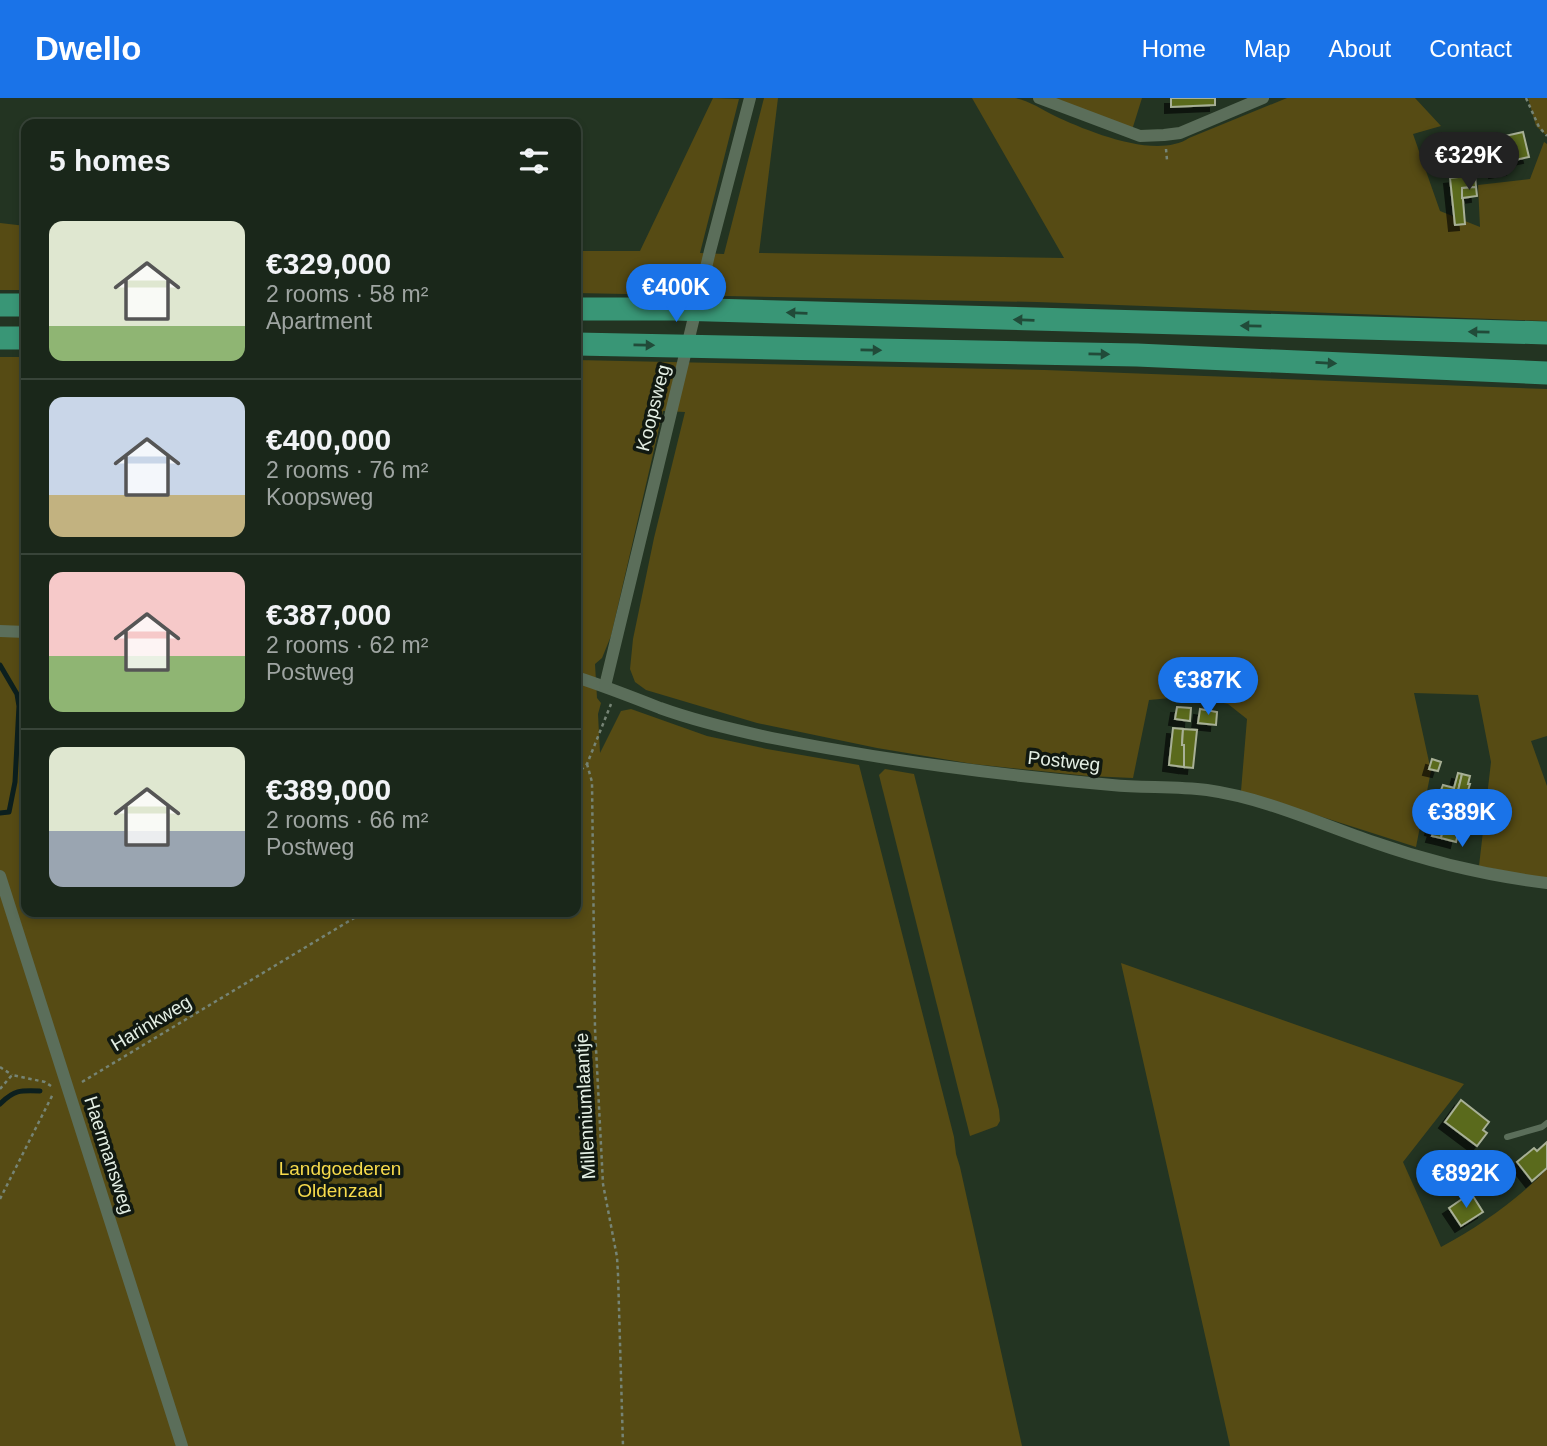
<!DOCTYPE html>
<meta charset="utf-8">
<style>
body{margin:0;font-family:Helvetica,sans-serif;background:#273327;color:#f1f3f6;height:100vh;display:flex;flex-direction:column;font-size:26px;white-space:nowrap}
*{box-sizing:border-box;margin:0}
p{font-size:23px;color:#9fa5a2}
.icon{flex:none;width:38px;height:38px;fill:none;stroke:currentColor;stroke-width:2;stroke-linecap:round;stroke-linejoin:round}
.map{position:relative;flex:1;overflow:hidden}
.side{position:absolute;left:21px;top:21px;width:560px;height:798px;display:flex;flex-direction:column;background:#1a271a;border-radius:14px;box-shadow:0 4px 10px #0003,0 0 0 2px #384439}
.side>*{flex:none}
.price{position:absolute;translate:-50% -60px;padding:0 16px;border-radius:24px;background:#1a73e8;color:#fff;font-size:23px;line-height:46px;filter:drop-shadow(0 2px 4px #0008)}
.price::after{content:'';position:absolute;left:50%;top:42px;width:21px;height:16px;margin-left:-10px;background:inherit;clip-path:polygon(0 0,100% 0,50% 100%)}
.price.selected{background:#222;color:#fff}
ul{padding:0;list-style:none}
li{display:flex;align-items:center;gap:21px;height:175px;padding:0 28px}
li+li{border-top:2px solid #384439}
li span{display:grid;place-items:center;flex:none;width:196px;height:140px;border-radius:14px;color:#555}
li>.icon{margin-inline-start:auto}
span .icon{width:84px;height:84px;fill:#fffc;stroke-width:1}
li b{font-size:30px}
h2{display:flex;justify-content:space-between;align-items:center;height:84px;padding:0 28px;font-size:30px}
header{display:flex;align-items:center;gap:42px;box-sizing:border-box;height:98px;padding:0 35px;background:#1a73e8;color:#fff}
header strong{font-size:33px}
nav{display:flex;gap:38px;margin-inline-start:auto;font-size:24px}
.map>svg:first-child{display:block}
</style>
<header>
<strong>Dwello</strong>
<nav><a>Home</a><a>Map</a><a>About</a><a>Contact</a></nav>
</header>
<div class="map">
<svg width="1547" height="1348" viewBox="0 0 1547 1348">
<defs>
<filter id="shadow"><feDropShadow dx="-6" dy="6" stdDeviation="0" flood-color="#0009"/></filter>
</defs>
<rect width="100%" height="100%" fill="#233422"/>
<!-- green -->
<g fill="#564b14">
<path d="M713,0L739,1L700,155L724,156L764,0H778L759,155L1064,160L972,0C986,0 1001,0 1015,0C1028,2 1043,12 1055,18C1087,33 1156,62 1189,40L1287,0H1415L1441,28L1413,36L1440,113L1480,129L1478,87L1530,81L1544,44L1547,46V223L1037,204L576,195V153H640Z"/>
<path d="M1053,0H1142L1132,32Z"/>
<path d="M1528,0H1547V38L1536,28Z"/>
<path d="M0,125L26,128V192H0Z"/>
<path d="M0,259H26V814H576V262L1045,272L1547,291V638L1531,643L1547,688V781L1479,768L1491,664L1478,597L1414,595L1431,673L1416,749L1241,693L1247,621L1228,606L1192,598L1149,602L1133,680L1088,678L973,666L877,650L757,625L646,592L635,584L630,571L633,541L654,440L685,314L663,313L611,538L602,560L595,566L597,600L601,605L598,616L600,655L621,613L631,611L707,638L767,651L859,667L954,1039L956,1056L960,1069L1022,1348H0Z"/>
<path d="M885,671L914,676L999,1012L1000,1023L997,1028L970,1038L879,677Z"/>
<path d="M1121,865L1464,986L1403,1064L1441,1149C1480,1128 1516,1103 1547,1071V1348H1230Z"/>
</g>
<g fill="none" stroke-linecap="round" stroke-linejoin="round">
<!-- stream -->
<g stroke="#0c1f1e" stroke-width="5">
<path d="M0,567L17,596L19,608L15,684L9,714L0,715"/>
<path d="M0,1006C14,992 20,992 40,993"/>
</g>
</g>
<!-- building -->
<g fill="#5a6a1d" stroke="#a8b096" stroke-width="2" filter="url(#shadow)">
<path d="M1171,0H1215V7L1171,9Z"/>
<path d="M1523,34L1529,59L1510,63L1505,38Z"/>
<path d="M1505,38L1512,71L1495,74L1488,42Z"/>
<path d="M1475,77L1476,89L1462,90L1465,126L1455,127L1450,80Z"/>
<path d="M1476,89L1477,98L1462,100V90Z"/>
<path d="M1177,609L1191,610L1190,623L1175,621Z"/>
<path d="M1200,611L1217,614L1216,627L1198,625Z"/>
<path d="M1173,630L1183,631L1182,647H1184V669L1169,667Z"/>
<path d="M1183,631L1197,632L1193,670L1184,669V647H1182Z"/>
<path d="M1432,661L1441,664L1438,673L1429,671Z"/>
<path d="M1458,675L1462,676L1451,723L1448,722L1446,729L1444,728L1441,740L1432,738L1434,732L1431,731L1434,722L1426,719L1433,699L1438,700L1443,687L1454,690Z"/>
<path d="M1462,676L1470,678L1468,686H1470L1466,699L1471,700L1469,708L1477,710L1473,726L1461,723L1456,744L1441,740L1444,728L1446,729L1448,722L1451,723Z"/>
<path d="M1461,1002L1489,1024L1483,1032L1487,1035L1477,1048L1445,1024Z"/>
<path d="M1547,1044V1070L1532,1083L1517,1064L1534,1050L1537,1053Z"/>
<path d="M1471,1095L1483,1114L1461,1128L1449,1110Z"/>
</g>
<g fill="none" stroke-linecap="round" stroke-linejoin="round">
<!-- path -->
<g stroke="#768475" stroke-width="2.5" stroke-dasharray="3.5 3.5" stroke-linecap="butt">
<path d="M1526,0L1539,29L1547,38"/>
<path d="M1166,51L1167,62"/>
<path d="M587,666L592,684L595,931L603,1086L617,1159L618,1176L623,1348"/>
<path d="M576,677L587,666L611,606"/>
<path d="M0,969L12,977"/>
<path d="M82,984L364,814"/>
<path d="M0,991L12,977L45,984L51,988"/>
<path d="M0,1101L53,996"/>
</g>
<!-- service -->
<path stroke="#5b6e5a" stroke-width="6" d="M1507,1039L1542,1029L1547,1025"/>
<!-- minor -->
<g stroke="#5b6e5a" stroke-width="12">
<path d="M1039,0L1140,38L1164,37L1180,35L1263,0"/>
<path d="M0,533L26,534"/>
<path d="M576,579C604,588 632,599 660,610C696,623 734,632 772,640C884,662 998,677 1112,687C1143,690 1175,688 1207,692C1264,700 1318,725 1373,744C1427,763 1490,778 1547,785"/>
<path d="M605,588L710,153L750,0"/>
<path d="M0,778L182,1348"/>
</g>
<!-- motorway -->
<g stroke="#399676" stroke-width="23">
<path d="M0,207H26"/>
<path d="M576,211H675L1547,235"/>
<path d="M0,240H26"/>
<path d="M576,246L1137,257L1547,275"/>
</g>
</g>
<!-- one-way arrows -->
<defs><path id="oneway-solid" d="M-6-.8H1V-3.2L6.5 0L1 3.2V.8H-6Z" transform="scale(1.75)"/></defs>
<g fill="#214b39">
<use href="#oneway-solid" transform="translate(797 215) rotate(-178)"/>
<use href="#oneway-solid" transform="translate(1024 222) rotate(-178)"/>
<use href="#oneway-solid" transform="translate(1251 228) rotate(-179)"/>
<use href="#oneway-solid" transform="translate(1479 234) rotate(-179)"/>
<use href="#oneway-solid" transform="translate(644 247) rotate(1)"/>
<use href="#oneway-solid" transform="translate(871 252) rotate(1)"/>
<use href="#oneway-solid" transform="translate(1099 256) rotate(1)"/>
<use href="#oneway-solid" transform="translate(1326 265) rotate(3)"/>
</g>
<g text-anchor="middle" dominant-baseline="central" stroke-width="7" stroke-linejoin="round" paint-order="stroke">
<!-- street labels -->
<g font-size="19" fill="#e4efe4" stroke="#111911">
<text transform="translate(653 310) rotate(-76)">Koopsweg</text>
<text transform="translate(1064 663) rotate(6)">Postweg</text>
<text transform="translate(151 925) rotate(-31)">Harinkweg</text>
<text transform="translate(585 1008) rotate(-93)">Millenniumlaantje</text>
<text transform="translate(109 1057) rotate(72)">Haermansweg</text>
</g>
<!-- park labels -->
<g font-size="19" fill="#f7db4c" stroke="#111911">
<text x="340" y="1070">Landgoederen<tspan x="340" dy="22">Oldenzaal</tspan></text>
</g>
</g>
</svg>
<b class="price selected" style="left:1469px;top:94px">€329K</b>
<b class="price" style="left:676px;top:226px">€400K</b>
<b class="price" style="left:1208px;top:619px">€387K</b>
<b class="price" style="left:1462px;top:751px">€389K</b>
<b class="price" style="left:1466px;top:1112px">€892K</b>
<section class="side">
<h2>5 homes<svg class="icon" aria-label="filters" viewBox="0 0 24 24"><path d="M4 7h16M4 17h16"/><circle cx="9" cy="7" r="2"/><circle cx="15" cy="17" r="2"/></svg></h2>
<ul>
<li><span style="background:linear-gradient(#dfe7d0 75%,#8fb573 0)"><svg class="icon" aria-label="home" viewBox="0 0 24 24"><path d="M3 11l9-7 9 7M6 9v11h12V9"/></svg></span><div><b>€329,000</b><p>2 rooms · 58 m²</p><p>Apartment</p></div></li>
<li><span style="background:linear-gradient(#c9d6e8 70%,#c2b280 0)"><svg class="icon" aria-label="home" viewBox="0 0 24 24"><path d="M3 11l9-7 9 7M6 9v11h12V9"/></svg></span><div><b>€400,000</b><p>2 rooms · 76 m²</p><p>Koopsweg</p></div></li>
<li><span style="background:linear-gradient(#f6c9c9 60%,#8fb573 0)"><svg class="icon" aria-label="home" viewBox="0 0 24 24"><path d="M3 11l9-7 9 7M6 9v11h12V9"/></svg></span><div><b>€387,000</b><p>2 rooms · 62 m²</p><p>Postweg</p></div></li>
<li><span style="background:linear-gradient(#dfe7d0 60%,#9aa5b1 0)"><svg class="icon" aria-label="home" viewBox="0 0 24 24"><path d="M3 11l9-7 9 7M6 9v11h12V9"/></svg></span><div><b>€389,000</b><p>2 rooms · 66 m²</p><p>Postweg</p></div></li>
</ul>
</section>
</div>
